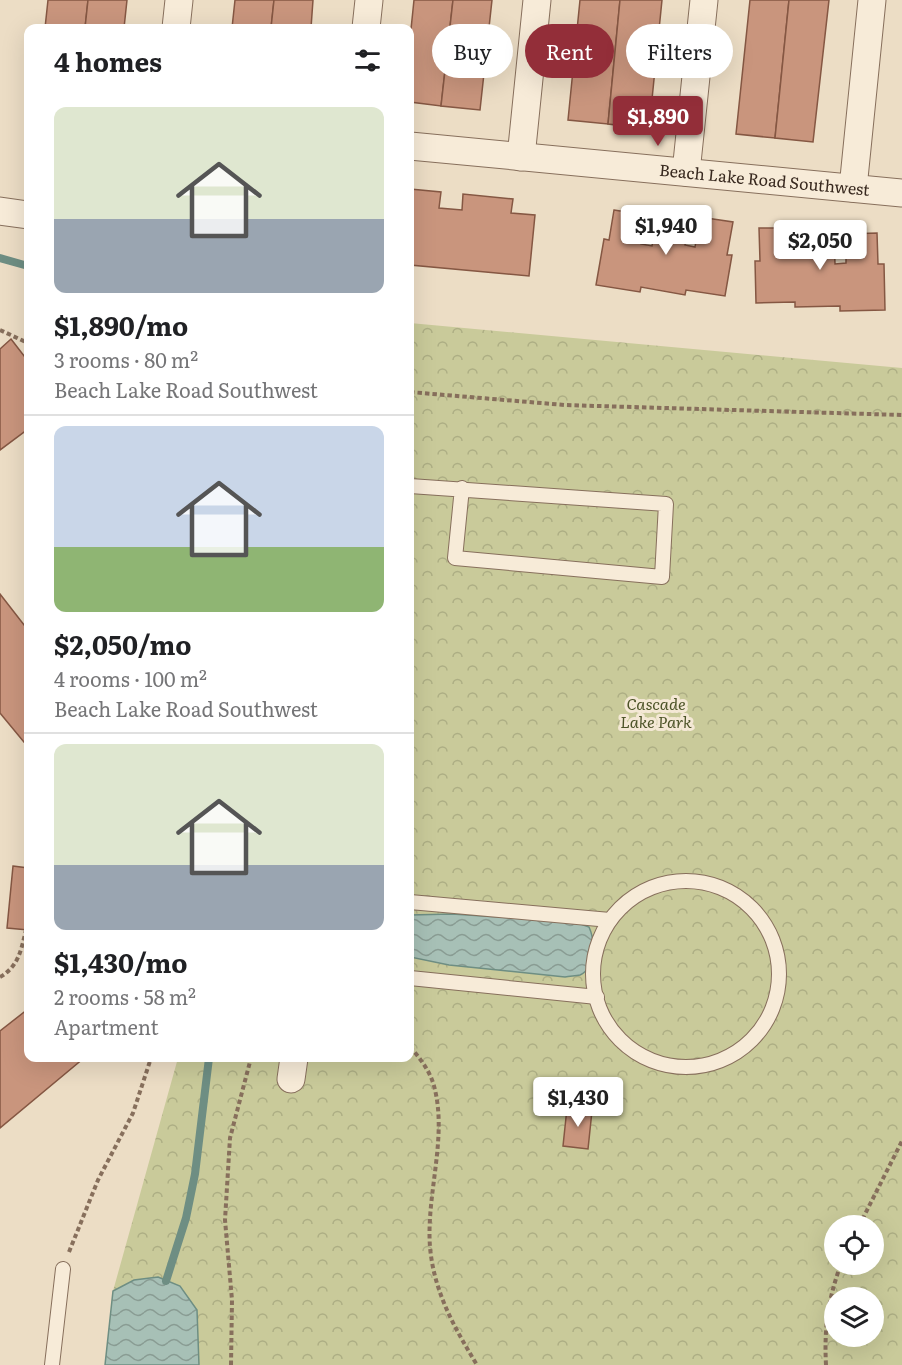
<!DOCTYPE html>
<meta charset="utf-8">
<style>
:root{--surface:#fff;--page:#f6f6f6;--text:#202124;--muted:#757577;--line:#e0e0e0;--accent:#932e39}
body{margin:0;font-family:Literata,serif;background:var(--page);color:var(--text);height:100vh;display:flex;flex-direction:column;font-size:22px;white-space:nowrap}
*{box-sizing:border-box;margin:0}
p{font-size:20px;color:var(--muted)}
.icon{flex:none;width:33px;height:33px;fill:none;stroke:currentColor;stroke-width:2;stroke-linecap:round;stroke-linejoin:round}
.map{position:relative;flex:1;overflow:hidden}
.details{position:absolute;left:24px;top:24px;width:390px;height:1038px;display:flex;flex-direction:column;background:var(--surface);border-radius:12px;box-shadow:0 6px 24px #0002}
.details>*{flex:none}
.top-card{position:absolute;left:432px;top:24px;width:380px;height:54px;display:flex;gap:12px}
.controls{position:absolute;left:824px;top:1215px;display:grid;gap:12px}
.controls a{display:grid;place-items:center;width:60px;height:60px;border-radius:50%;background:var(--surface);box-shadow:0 6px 24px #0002;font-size:30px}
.price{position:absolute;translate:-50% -51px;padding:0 14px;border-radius:6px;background:#fff;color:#222;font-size:20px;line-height:39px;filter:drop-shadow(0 2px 3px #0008)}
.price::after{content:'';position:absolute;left:50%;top:36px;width:18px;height:14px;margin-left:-9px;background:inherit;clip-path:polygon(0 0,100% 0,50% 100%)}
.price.selected{background:var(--accent);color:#fff}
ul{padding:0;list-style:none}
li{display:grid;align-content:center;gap:12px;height:318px;padding:0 30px}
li+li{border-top:2px solid var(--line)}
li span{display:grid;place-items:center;height:186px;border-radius:12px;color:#555}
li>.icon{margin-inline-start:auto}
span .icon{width:108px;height:108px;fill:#fffc;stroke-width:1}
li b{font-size:26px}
h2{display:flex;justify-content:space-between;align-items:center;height:72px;padding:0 30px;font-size:26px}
.chip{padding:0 21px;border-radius:27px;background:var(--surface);box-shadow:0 6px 24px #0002;font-size:21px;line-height:54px}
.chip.selected{background:var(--accent);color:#fff}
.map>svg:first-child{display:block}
</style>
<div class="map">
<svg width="902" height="1365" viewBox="0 0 902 1365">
<defs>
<pattern id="park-crowns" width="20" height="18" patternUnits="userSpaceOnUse" patternTransform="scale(1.5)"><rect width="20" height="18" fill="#c9ca9a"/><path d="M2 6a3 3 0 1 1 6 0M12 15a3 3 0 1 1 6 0" fill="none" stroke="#adae84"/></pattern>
<pattern id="water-waves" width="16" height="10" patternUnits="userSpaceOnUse" patternTransform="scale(1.5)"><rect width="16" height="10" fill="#a7c0b6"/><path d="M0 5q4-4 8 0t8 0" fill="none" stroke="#899c93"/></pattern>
</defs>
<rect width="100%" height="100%" fill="#ecddc5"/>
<path fill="url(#park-crowns)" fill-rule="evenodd" d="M 410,323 L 902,368 L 902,1365 L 105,1365 L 113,1291 L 178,1058 L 410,1058 ZM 834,1226 L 873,1226 L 873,1264 L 834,1264 ZM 834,1298 L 873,1298 L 873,1336 L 834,1336 Z"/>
<g fill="url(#water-waves)" stroke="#6e8e83" stroke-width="1.5">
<path d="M 452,914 L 575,922 L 589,927 C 595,940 596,968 580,975 C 576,976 570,976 565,977 L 449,965 L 410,957 L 410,915 Z"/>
<polygon points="158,1277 180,1286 197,1310 199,1365 105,1365 113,1291 134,1280"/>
</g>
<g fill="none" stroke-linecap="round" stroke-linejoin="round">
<g stroke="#6e8e83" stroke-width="8">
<polyline points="0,258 28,266"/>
<polyline points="166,1281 186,1218 195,1174 209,1058"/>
</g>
</g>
<g fill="#c9957d" stroke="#855743" stroke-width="1.5">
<polygon points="48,0 88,0 85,28 45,28"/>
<polygon points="88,0 127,0 124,28 85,28"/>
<polygon points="235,0 274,0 271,28 232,28"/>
<polygon points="274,0 313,0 311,28 271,28"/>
<polygon points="414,0 453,0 441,106 410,102 410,39"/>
<polygon points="453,0 492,0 480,110 441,106"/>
<polygon points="580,0 620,0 608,124 568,120"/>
<polygon points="620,0 662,0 649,129 608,124"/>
<polygon points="750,0 789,0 775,138 736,134"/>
<polygon points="789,0 829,0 813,142 775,138"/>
<polygon points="410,189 441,192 439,208 462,210 463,194 513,199 511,213 535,215 529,276 410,265"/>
<polygon points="614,210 646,215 641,244 652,246 658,214 690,219 685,245 695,247 700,217 733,222 727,255 732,255 725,296 686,290 685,295 641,287 640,292 596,285 604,239 609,240"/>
<polygon points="759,228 792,228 793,258 802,258 801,232 834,231 835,264 846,263 846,234 877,233 878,264 884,264 885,310 840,311 840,306 795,307 795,302 756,303 755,261 760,261"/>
<polygon points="11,339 28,361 28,429 0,450 0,349"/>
<polygon points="0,594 28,630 28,747 0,713"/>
<polygon points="13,866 28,868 28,930 7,928"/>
<polygon points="28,1009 28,1058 84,1058 0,1128 0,1031"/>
<polygon points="567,1108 592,1111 588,1149 563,1146"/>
</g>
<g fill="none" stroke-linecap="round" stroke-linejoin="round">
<g stroke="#876f5c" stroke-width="16">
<g id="lane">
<polyline points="410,486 666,504 662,577 455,558 462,488"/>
<circle cx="686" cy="974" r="93"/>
<polyline points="410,902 610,920"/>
<polyline points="410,978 597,997"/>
<polyline points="52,1365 63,1269"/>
</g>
</g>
<g stroke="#876f5c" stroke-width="29">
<g id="street">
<polyline points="176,28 179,0"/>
<polyline points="366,28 369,0"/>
<path id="s1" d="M 410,146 L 902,193"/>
<polyline points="521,157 537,0"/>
<polyline points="686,172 704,0"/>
<polyline points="853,188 872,0"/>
<polyline points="0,211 28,215"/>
<polyline points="291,1079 294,1058"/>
</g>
</g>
<g stroke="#876f5c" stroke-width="4" stroke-dasharray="4.5 3" stroke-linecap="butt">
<polyline points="0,330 28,343"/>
<polyline points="410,392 564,405 902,415"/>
<path d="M 0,977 C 19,966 21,950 26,930"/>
<path d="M 410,1047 C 420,1058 430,1071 434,1086 C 448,1137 426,1194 430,1247 C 434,1292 454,1327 477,1365"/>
<polyline points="859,1226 902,1141"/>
<polyline points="69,1252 98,1180 133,1113 151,1058"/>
<polyline points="231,1365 232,1300 225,1220 230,1138 251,1058"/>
<path d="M 826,1365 C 824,1329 828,1299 841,1264"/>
</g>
<use href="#lane" stroke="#f7ebd8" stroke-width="14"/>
<use href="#street" stroke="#f7ebd8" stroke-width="27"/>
</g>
<g text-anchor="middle" stroke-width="6" stroke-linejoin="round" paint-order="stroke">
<g font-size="16" fill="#38291f" stroke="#f4e8d5">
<text dy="6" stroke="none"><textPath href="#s1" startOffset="356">Beach Lake Road Southwest</textPath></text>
</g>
<g font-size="16" font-style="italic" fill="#4c5327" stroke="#f4e8d5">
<text x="656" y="710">Cascade<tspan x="656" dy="18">Lake Park</tspan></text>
</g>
</g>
</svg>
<div class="controls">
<a><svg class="icon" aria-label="locate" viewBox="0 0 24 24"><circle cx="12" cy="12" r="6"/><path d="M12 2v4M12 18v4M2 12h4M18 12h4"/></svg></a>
<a><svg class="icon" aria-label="layers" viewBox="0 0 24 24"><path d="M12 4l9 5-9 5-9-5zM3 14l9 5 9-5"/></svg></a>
</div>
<b class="price selected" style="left:658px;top:147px">$1,890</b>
<b class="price" style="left:666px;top:256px">$1,940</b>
<b class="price" style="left:820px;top:271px">$2,050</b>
<b class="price" style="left:578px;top:1128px">$1,430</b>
<div class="top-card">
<a class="chip">Buy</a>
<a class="chip selected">Rent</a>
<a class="chip">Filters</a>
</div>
<section class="details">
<h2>4 homes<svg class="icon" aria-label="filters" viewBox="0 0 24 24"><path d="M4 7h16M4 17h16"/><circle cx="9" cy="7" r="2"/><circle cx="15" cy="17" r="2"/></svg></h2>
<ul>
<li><span style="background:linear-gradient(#dfe7d0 60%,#9aa5b1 0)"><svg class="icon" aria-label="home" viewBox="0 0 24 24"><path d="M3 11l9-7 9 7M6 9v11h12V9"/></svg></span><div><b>$1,890/mo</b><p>3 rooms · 80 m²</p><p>Beach Lake Road Southwest</p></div></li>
<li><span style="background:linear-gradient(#c9d6e8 65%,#8fb573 0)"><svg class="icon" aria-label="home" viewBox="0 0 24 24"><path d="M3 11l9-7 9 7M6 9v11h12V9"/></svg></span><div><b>$2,050/mo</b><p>4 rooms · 100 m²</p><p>Beach Lake Road Southwest</p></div></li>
<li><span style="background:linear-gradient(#dfe7d0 65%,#9aa5b1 0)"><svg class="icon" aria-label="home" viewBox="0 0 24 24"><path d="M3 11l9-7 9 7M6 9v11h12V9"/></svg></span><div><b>$1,430/mo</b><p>2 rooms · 58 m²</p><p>Apartment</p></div></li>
</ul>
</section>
</div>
